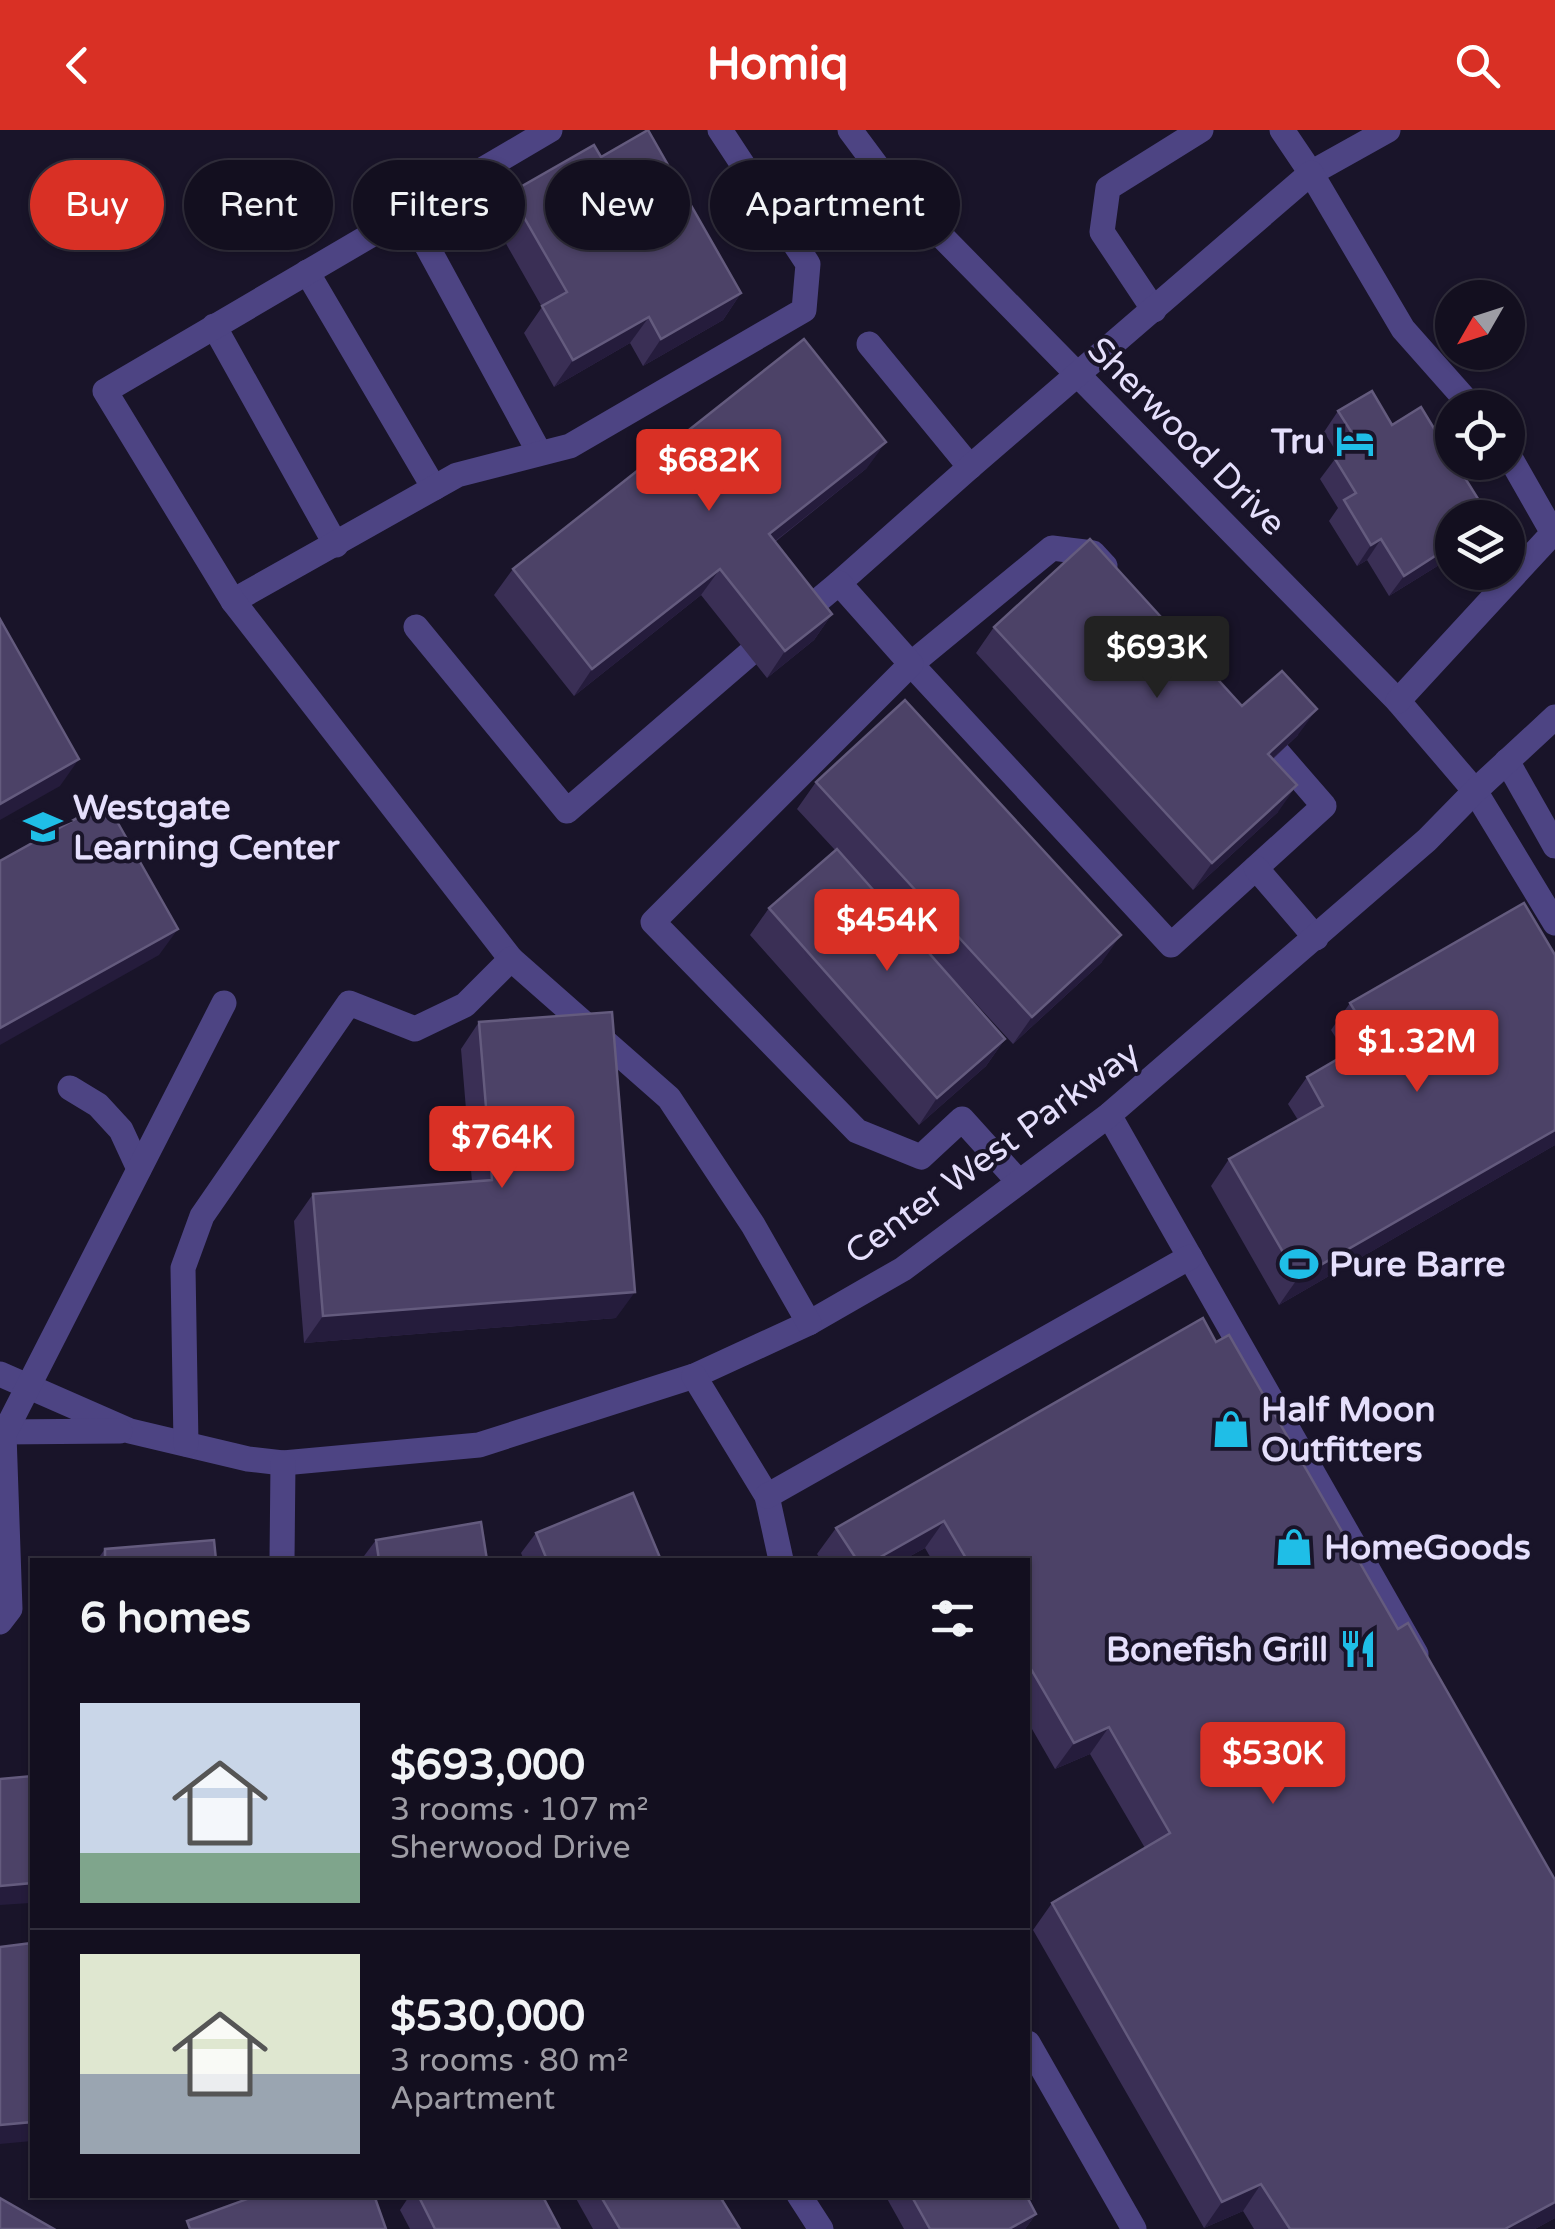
<!DOCTYPE html>
<meta charset="utf-8">
<style>
:root{--surface:#130f1f;--page:#201d2c;--text:#f1f3f6;--muted:#9d9ca4;--line:#322f3d;--accent:#d93025}
body{margin:0;font-family:"Varela Round",sans-serif;background:var(--page);color:var(--text);height:100vh;display:flex;flex-direction:column;font-size:38px;white-space:nowrap}
*{box-sizing:border-box;margin:0}
p{font-size:32px;color:var(--muted)}
.icon{flex:none;width:55px;height:55px;fill:none;stroke:currentColor;stroke-width:2;stroke-linecap:round;stroke-linejoin:round}
.map{position:relative;flex:1;overflow:hidden}
.details{position:absolute;left:30px;top:1428px;width:1000px;height:640px;display:flex;flex-direction:column;background:var(--surface);border-radius:0px;box-shadow:0 2px 8px #0004,0 0 0 2px var(--line)}
.details>*{flex:none}
.hud{position:absolute;left:30px;top:30px;width:1000px;height:90px;display:flex;gap:20px}
.needle{width:65px;rotate:231deg}
.controls{position:absolute;left:1435px;top:150px;display:grid;gap:20px}
.controls a{display:grid;place-items:center;width:90px;height:90px;border-radius:50%;background:var(--surface);box-shadow:0 2px 8px #0004,0 0 0 2px var(--line);font-size:50px}
.price{position:absolute;translate:-50% -85px;padding:0 22px;border-radius:10px;background:var(--accent);color:#fff;font-size:32px;line-height:65px;filter:drop-shadow(0 2px 5px #0008)}
.price::after{content:'';position:absolute;left:50%;top:60px;width:30px;height:22px;margin-left:-15px;background:inherit;clip-path:polygon(0 0,100% 0,50% 100%)}
.price.active{background:#222;color:#fff}
ul{padding:0;list-style:none}
li{display:flex;align-items:center;gap:30px;height:250px;padding:0 50px}
li+li{border-top:2px solid var(--line)}
li span{display:grid;place-items:center;flex:none;width:280px;height:200px;border-radius:0px;color:#555}
li>.icon{margin-inline-start:auto}
span .icon{width:120px;height:120px;fill:#fffc;stroke-width:1}
li b{font-size:42px}
h2{display:flex;justify-content:space-between;align-items:center;height:120px;padding:0 50px;font-size:42px}
.tag{padding:0 35px;border-radius:45px;background:var(--surface);box-shadow:0 2px 8px #0004,0 0 0 2px var(--line);font-size:35px;line-height:90px}
.tag.active{background:var(--accent);color:#fff}
header{display:flex;justify-content:space-between;align-items:center;height:130px;padding:0 50px;background:var(--accent);color:#fff;font-size:45px;font-weight:800}
.map>svg:first-child{display:block}
</style>
<header><svg class="icon" aria-label="back" viewBox="0 0 24 24"><path d="M15 5l-7 7 7 7"/></svg>Homiq<svg class="icon" aria-label="search" viewBox="0 0 24 24"><circle cx="10" cy="10" r="6"/><path d="M15 15l6 6"/></svg></header>
<div class="map">
<svg width="1555" height="2099" viewBox="0 0 1555 2099">
<rect width="100%" height="100%" fill="#191429"/>
<g fill="none" stroke-linecap="round" stroke-linejoin="round">
<g stroke="#4d4483" stroke-width="25">
<polyline points="850,0 882,43 910,74 1398,571 1475,661 1555,793"/>
<polyline points="1282,0 1311,43 1388,0"/>
<polyline points="409,83 539,322"/>
<polyline points="307,142 434,358"/>
<polyline points="1154,180 1102,102 1108,58 1201,0"/>
<polyline points="214,196 336,415"/>
<polyline points="869,214 970,337"/>
<polyline points="1105,436 1093,423 1052,418 911,534 1171,815 1324,676 1278,623"/>
<polyline points="839,453 970,337 1311,43 1403,199 1473,278"/>
<polyline points="233,471 457,345 570,316 804,180 808,134 720,0"/>
<polyline points="797,488 839,453 911,534 653,792 857,1001 921,1027 962,989 1019,1052"/>
<polyline points="416,497 567,681 748,525"/>
<polyline points="1398,571 1553,403 1508,324"/>
<polyline points="1507,631 1555,716"/>
<polyline points="1256,738 1316,808"/>
<polyline points="511,829 233,471 105,261 550,0"/>
<polyline points="70,958 98,975 121,1000 139,1039"/>
<polyline points="1109,985 1416,1524"/>
<polyline points="0,1244 130,1301 248,1329 283,1333 479,1315 694,1246 809,1193 903,1139 1109,985 1427,710 1475,661 1555,587"/>
<polyline points="694,1246 767,1366 781,1430"/>
<polyline points="0,1302 120,1301"/>
<polyline points="186,1314 183,1138 202,1086 349,873 415,899 465,875 511,829 669,968 753,1095 809,1193"/>
<polyline points="767,1366 1190,1127"/>
<polyline points="282,1430 283,1333"/>
<polyline points="0,1492 10,1479 4,1304 224,873"/>
<polyline points="1028,1913 1134,2099"/>
<polyline points="799,2065 821,2099"/>
</g>
</g>
<g fill="#3a2f55">
<polygon points="601,27 741,163 723,190 643,236 630,213 554,257 524,203 542,177 492,89 510,63"/>
<polygon points="1338,281 1392,295 1452,388 1452,427 1389,466 1367,430 1357,436 1329,391 1338,378 1320,349 1335,329 1339,326 1324,302"/>
<polygon points="867,338 775,412 832,484 814,510 767,548 701,465 574,566 494,465 513,439"/>
<polygon points="994,497 1242,576 1298,605 1273,629 1278,682 1193,760 976,523"/>
<polygon points="816,652 1102,832 1013,914 910,802 1005,909 986,936 919,995 750,805 769,778 835,720 797,679"/>
<polygon points="1555,825 1555,1015 1279,1175 1211,1056 1229,1029 1298,990 1288,974 1307,947 1346,924 1331,900 1350,873"/>
<polygon points="479,892 616,1188 304,1213 294,1091 313,1064 472,1052 461,919"/>
<polygon points="1203,1188 1555,2088 1535,2099 1254,2099 1243,2081 1204,2098 1033,1800 1052,1773 1145,1718 1090,1624 1055,1639 1028,1592 1028,1430 932,1430 925,1418 903,1430 821,1430 817,1424 836,1398"/>
<polygon points="536,1403 661,1430 524,1430 521,1423"/>
<polygon points="376,1410 487,1430 361,1430"/>
<polygon points="105,1419 216,1430 97,1430"/>
<polygon points="410,2065 542,2065 560,2099 410,2099 400,2080"/>
<polygon points="574,2065 719,2065 740,2099 593,2099"/>
<polygon points="885,2065 1026,2065 1036,2084 1025,2099 904,2099"/>
</g>
<g fill="#251c3c">
<polygon points="741,163 723,190 643,236 661,209"/>
<polygon points="649,187 630,213 554,257 573,230"/>
<polygon points="886,312 867,338 750,431 769,404"/>
<polygon points="1381,409 1367,430 1357,436 1371,415"/>
<polygon points="1452,415 1452,427 1389,466 1404,446"/>
<polygon points="720,439 701,465 574,566 592,539"/>
<polygon points="832,484 814,510 767,548 785,521"/>
<polygon points="1317,579 1298,605 1249,650 1268,624"/>
<polygon points="79,629 60,656 0,690 0,674"/>
<polygon points="1297,655 1278,682 1193,760 1212,733"/>
<polygon points="178,799 159,825 0,915 0,898"/>
<polygon points="1121,805 1102,832 1013,914 1032,887"/>
<polygon points="1005,909 986,936 919,995 937,968"/>
<polygon points="1555,1000 1555,1015 1279,1175 1298,1148"/>
<polygon points="635,1162 616,1188 304,1213 323,1186"/>
<polygon points="944,1391 925,1418 903,1430 875,1430"/>
<polygon points="1109,1597 1090,1624 1055,1639 1074,1613"/>
<polygon points="32,1753 32,1770 30,1773 0,1775 0,1756"/>
<polygon points="32,1992 32,2011 0,2014 0,1995"/>
<polygon points="1261,2054 1243,2081 1204,2098 1222,2072"/>
<polygon points="1555,2072 1555,2088 1535,2099 1505,2099"/>
<polygon points="1036,2084 1025,2099 1009,2099"/>
</g>
<g fill="#4c4267" stroke="#645b7e" stroke-width="2.5">
<polygon points="648,0 741,163 661,209 649,187 573,230 542,176 567,162 510,63 594,15 601,27"/>
<polygon points="804,209 886,312 769,404 832,484 785,521 720,439 592,539 513,439"/>
<polygon points="1372,261 1392,295 1421,277 1452,328 1452,332 1455,332 1490,388 1452,388 1452,415 1404,446 1381,409 1371,415 1344,370 1356,363 1335,329 1359,314 1338,281"/>
<polygon points="1090,409 1242,576 1282,541 1317,579 1268,624 1297,655 1212,733 994,497"/>
<polygon points="0,489 79,629 0,674"/>
<polygon points="905,570 1121,805 1032,887 816,652"/>
<polygon points="106,672 178,799 0,898 0,731"/>
<polygon points="837,719 1005,909 937,968 769,778"/>
<polygon points="1524,773 1555,825 1555,1000 1298,1148 1229,1029 1323,976 1307,947 1372,909 1350,873"/>
<polygon points="612,882 635,1162 323,1186 313,1064 492,1050 479,892"/>
<polygon points="1203,1188 1216,1212 1229,1205 1398,1499 1408,1493 1555,1750 1555,2072 1505,2099 1290,2099 1261,2054 1222,2072 1052,1773 1170,1703 1109,1597 1074,1613 1028,1534 1028,1430 967,1430 944,1391 875,1430 857,1430 836,1398"/>
<polygon points="633,1363 661,1430 547,1430 536,1403"/>
<polygon points="481,1392 487,1430 379,1430 376,1410"/>
<polygon points="214,1410 216,1430 105,1430 105,1419"/>
<polygon points="32,1646 32,1753 0,1756 0,1649"/>
<polygon points="32,1813 32,1992 0,1995 0,1817"/>
<polygon points="258,2065 374,2065 386,2099 190,2099 187,2091"/>
<polygon points="418,2065 542,2065 560,2099 435,2099"/>
<polygon points="600,2065 719,2065 740,2099 620,2099"/>
<polygon points="911,2065 1026,2065 1036,2084 1009,2099 930,2099"/>
<polygon points="0,2068 54,2099 0,2099"/>
</g>
<defs>
<g id="hotel-bare" transform="scale(3)"><path d="M-6-4.5h1.5V1H6V5H4.5V3h-9V5H-6ZM-4 0a1.8 1.8 0 1 1 3.6 0ZM.5 0V-2.5h3Q6-2.5 6 0Z" fill="#1fbee7" stroke="#191429" stroke-width="2.5" paint-order="stroke"/></g>
<g id="school-bare" transform="scale(3)"><path d="M0-5L7-2L0 1L-7-2ZM-4 1L0 2.5L4 1V4Q0 6-4 4Z" fill="#1fbee7" stroke="#191429" stroke-width="2.5" paint-order="stroke"/></g>
<g id="stadium-bare" transform="scale(3)"><path d="M0-5a6.5 5 0 1 0 0 10a6.5 5 0 1 0 0-10ZM-3.5-1.8h7v3.6h-7Z" fill="#1fbee7" stroke="#191429" stroke-width="2.5" paint-order="stroke"/></g>
<g id="shop-bare" transform="scale(3)"><path d="M-5-2.5h2.3a2.7 3.5 0 0 1 5.4 0H5L5.5 6h-11ZM-1.5-2.5h3a1.5 2.3 0 0 0-3 0Z" fill="#1fbee7" stroke="#191429" stroke-width="2.5" paint-order="stroke"/></g>
<g id="restaurant-bare" transform="scale(3)"><path d="M-5-6h1v4h1v-4h1v4h1v-4h1v5L-1.5 .5V6h-2V.5L-5-1ZM5-6V6H3V1.5H1.5Q1.5-4 5-6Z" fill="#1fbee7" stroke="#191429" stroke-width="2.5" paint-order="stroke"/></g>
</defs>
<g fill-rule="evenodd">
<use href="#hotel-bare" x="1355" y="311"/>
<use href="#school-bare" x="43" y="697"/>
<use href="#stadium-bare" x="1299" y="1134"/>
<use href="#shop-bare" x="1231" y="1299"/>
<use href="#shop-bare" x="1294" y="1417"/>
<use href="#restaurant-bare" x="1358" y="1519"/>
</g>
<g text-anchor="middle" stroke-width="8" stroke-linejoin="round" paint-order="stroke">
<g font-size="35" fill="#e5dffc" stroke="#191429">
<text transform="translate(1187 306) rotate(45)" y="12">Sherwood Drive</text>
<text transform="translate(992 1022) rotate(-36)" y="12">Center West Parkway</text>
</g>
<g font-size="35" font-weight="bold" fill="#e5dffc" stroke="#191429" text-anchor="start">
<text x="1325" y="323" text-anchor="end">Tru</text>
<text x="73" y="689">Westgate<tspan x="73" dy="40">Learning Center</tspan></text>
<text x="1329" y="1146">Pure Barre</text>
<text x="1261" y="1291">Half Moon<tspan x="1261" dy="40">Outfitters</tspan></text>
<text x="1324" y="1429">HomeGoods</text>
<text x="1328" y="1531" text-anchor="end">Bonefish Grill</text>
</g>
</g>
</svg>
<div class="controls">
<a><svg class="needle" viewBox="-14 -14 28 28"><path d="M0-13l5 13h-10z" fill="#e53935"/><path d="M0 13l5-13h-10z" fill="#9d9ca4"/></svg></a>
<a><svg class="icon" aria-label="locate" viewBox="0 0 24 24"><circle cx="12" cy="12" r="6"/><path d="M12 2v4M12 18v4M2 12h4M18 12h4"/></svg></a>
<a><svg class="icon" aria-label="layers" viewBox="0 0 24 24"><path d="M12 4l9 5-9 5-9-5zM3 14l9 5 9-5"/></svg></a>
</div>
<b class="price" style="left:709px;top:384px">$682K</b>
<b class="price active" style="left:1157px;top:571px">$693K</b>
<b class="price" style="left:887px;top:844px">$454K</b>
<b class="price" style="left:1417px;top:965px">$1.32M</b>
<b class="price" style="left:502px;top:1061px">$764K</b>
<b class="price" style="left:1273px;top:1677px">$530K</b>
<div class="hud">
<a class="tag active">Buy</a>
<a class="tag">Rent</a>
<a class="tag">Filters</a>
<a class="tag">New</a>
<a class="tag">Apartment</a>
</div>
<section class="details">
<h2>6 homes<svg class="icon" aria-label="filters" viewBox="0 0 24 24"><path d="M4 7h16M4 17h16"/><circle cx="9" cy="7" r="2"/><circle cx="15" cy="17" r="2"/></svg></h2>
<ul>
<li><span style="background:linear-gradient(#c9d6e8 75%,#7fa58c 0)"><svg class="icon" aria-label="home" viewBox="0 0 24 24"><path d="M3 11l9-7 9 7M6 9v11h12V9"/></svg></span><div><b>$693,000</b><p>3 rooms · 107 m²</p><p>Sherwood Drive</p></div></li>
<li><span style="background:linear-gradient(#dfe7d0 60%,#9aa5b1 0)"><svg class="icon" aria-label="home" viewBox="0 0 24 24"><path d="M3 11l9-7 9 7M6 9v11h12V9"/></svg></span><div><b>$530,000</b><p>3 rooms · 80 m²</p><p>Apartment</p></div></li>
</ul>
</section>
</div>
